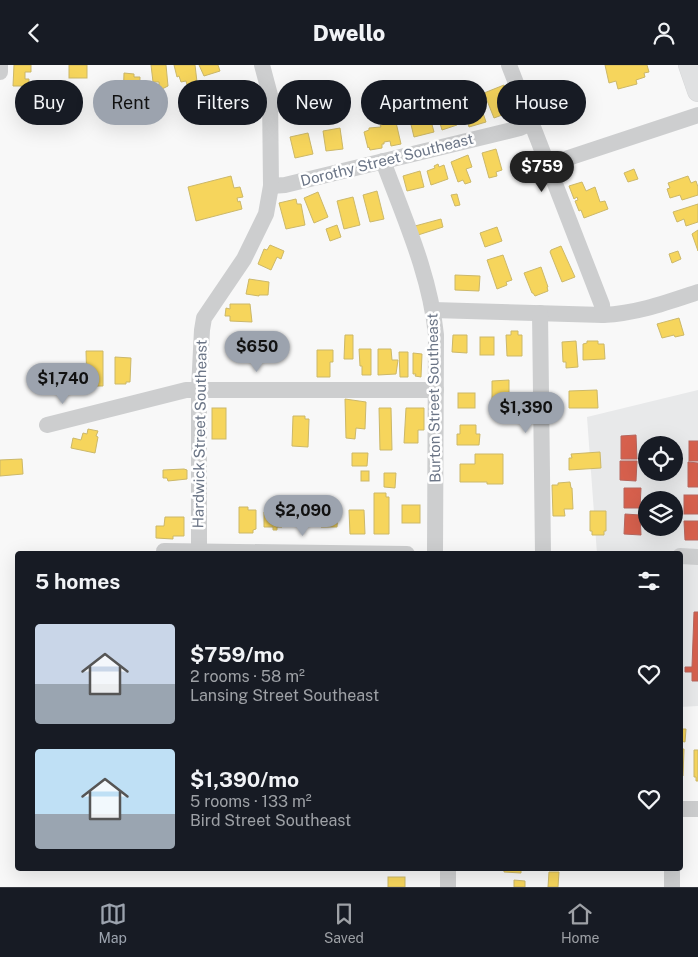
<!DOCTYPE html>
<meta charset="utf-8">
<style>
:root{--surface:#171b24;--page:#242831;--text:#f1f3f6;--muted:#9ea1a6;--line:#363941;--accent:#9ca3ae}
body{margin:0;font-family:"Public Sans",sans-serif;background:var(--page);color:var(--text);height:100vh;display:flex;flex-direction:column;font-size:19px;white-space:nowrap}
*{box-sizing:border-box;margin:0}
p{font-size:16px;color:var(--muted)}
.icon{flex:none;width:28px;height:28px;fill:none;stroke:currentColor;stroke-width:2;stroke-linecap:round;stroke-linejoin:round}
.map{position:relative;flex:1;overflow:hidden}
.drawer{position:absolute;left:15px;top:486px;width:668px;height:320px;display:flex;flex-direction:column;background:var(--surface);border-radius:5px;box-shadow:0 5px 20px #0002}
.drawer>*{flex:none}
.top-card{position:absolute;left:15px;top:15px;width:669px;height:45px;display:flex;gap:10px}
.buttons{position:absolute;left:638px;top:371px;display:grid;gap:10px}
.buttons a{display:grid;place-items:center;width:45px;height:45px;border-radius:50%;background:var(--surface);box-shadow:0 5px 20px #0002;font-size:25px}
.price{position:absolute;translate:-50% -42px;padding:0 11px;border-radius:18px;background:var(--accent);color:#111;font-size:16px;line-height:32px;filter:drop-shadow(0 1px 2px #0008)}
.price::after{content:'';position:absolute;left:50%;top:30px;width:15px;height:11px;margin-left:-8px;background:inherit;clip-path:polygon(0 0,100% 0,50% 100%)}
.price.selected{background:#222;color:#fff}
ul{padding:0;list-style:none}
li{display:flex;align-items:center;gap:15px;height:125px;padding:0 20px}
li span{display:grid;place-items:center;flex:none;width:140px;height:100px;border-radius:5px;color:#555}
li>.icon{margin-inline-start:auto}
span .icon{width:60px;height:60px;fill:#fffc;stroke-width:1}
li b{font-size:21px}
h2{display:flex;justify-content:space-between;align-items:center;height:60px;padding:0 20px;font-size:21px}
.tag{padding:0 18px;border-radius:22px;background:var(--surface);box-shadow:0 5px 20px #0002;font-size:18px;line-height:45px}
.tag.selected{background:var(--accent);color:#111}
header{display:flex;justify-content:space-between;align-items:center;height:65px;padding:0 20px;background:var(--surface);font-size:22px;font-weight:800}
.tabs{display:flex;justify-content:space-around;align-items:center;height:70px;border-top:1px solid var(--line);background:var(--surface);font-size:14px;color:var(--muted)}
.tabs a{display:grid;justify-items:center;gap:2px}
.tabs .selected{color:var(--accent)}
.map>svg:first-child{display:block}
</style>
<header><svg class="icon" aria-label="back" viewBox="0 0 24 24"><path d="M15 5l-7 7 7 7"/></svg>Dwello<svg class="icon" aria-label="person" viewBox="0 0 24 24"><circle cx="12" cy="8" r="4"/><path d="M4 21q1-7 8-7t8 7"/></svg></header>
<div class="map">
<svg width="698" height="822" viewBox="0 0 698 822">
<rect width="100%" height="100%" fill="#f8f8f8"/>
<path fill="#e8e9ea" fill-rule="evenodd" d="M 698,325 L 698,641 L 680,642 L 680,489 L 597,489 L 587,352 ZM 646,380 L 674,380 L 674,408 L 646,408 ZM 646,435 L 674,435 L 674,462 L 646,462 Z"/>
<g fill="#f6d55c" stroke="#ccb869">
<polygon points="14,0 31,0 31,7 25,7 25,14 29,14 29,21 13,21"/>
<rect x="69" y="0" width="18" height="13"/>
<polygon points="151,0 166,0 168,21 162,24 159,23 159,17 153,17"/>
<polygon points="174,0 195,0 197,17 187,20 186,16 181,17 179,11 177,12"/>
<polygon points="199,0 218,0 220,6 204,11"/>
<polygon points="605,0 647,0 649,7 644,8 645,12 636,15 637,19 618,24 616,16 609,18"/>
<polygon points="124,8 134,9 134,12 140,12 139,40 123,40"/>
<polygon points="504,20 513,46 494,53 484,28"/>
<polygon points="479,29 481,38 484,38 486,44 482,45 486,57 469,62 463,40 470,38 468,32"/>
<polygon points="158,30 160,43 154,44 152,31"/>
<polygon points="420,40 424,53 430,52 434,67 414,72 407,43"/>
<polygon points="453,40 458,57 456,57 457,60 442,65 436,45"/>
<polygon points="395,53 401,79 391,81 390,76 384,77 384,79 382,79 382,83 370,85 369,82 368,83 364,67 369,65 369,63 381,62 380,60 385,59 384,56"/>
<polygon points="340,63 343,84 326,86 323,66"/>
<polygon points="308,68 313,89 295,93 290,72"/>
<polygon points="496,84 502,105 496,107 497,111 489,113 482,88"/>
<polygon points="468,90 472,102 466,104 471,117 465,119 463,115 458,117 451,97"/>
<polygon points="438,99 439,102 444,100 448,114 431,120 427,106 435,103 434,101"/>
<polygon points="634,104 638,114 628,117 624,108"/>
<polygon points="420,106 424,122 407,126 403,111"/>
<polygon points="231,111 234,123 240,122 243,132 237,133 238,137 240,136 242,144 196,156 188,122"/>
<polygon points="688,111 691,118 696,116 698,122 698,130 682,135 680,130 670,133 667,124 670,123 668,118"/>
<polygon points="582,117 586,126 595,122 600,137 605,136 608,144 584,153 581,145 579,146 575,136 578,135 577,132 574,134 569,121"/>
<polygon points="377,126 384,154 370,157 363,130"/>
<polygon points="318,127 328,152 314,158 304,133"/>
<polygon points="457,129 460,140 455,141 451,130"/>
<polygon points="353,132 360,160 344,164 337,136"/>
<polygon points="296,134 297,139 301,139 305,160 286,164 279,138"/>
<polygon points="698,139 698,157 686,161 684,154 677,157 673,147"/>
<polygon points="441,154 443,162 418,170 415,161"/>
<polygon points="337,160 341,172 330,176 326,164"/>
<polygon points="497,162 502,176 485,182 480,168"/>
<polygon points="698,165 698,186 692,169"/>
<polygon points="270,180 284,186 281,194 277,192 271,205 258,199 264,184 267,185"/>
<polygon points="561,181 575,212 562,217 550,187 551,185"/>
<polygon points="678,186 681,194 672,198 669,189"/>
<polygon points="503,190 512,215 506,217 507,220 497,224 487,195"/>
<polygon points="541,202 548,222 547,222 548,226 535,231 533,228 532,228 524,208"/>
<polygon points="455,210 480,211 479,226 455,225"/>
<polygon points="249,214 269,217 268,230 259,230 259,231 246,229"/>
<polygon points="230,239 250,239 252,257 230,256 230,251 225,251 226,243 230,244"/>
<polygon points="679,253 684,270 675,272 674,270 662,273 657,259"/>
<polygon points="511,266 518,266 518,270 522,270 522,291 507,291 506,270 511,270"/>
<polygon points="345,270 353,270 353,294 344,294"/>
<polygon points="453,270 467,270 467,288 452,287"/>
<rect x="480" y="272" width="14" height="18"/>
<polygon points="576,276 578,302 566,303 566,297 563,297 562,277"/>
<polygon points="587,276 598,276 598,279 604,279 605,294 583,295 583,279 587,278"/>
<polygon points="359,284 371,284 371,310 362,310 362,301 360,301"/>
<polygon points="378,284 391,284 392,295 398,295 396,309 378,310"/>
<polygon points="317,285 333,285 333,297 330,297 330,312 317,312"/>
<polygon points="86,286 103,286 103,321 87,321"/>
<polygon points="399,287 408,287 408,312 400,312"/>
<polygon points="413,288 422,289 421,312 415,311 416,309 413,309"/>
<polygon points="115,292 131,293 130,317 126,317 126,319 115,319"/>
<polygon points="509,315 509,341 492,341 492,316"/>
<polygon points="597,325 598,343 569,343 569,326"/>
<rect x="458" y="328" width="17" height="15"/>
<polygon points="345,334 366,337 365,364 356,363 355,374 346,373"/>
<rect x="212" y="343" width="14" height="31"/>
<polygon points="379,343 391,343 392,385 380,385"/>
<polygon points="406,343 424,343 424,365 418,365 418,378 404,378"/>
<polygon points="293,351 305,351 305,354 309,354 308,382 292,381"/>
<polygon points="460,360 476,360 476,369 480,369 479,380 457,380 457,369 460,369"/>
<polygon points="88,364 98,366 96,371 98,372 95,388 71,383 73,373 81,375 83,368 87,369"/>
<polygon points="600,387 601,403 569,405 569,393 572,393 571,389"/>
<polygon points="352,388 368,388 367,401 352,401"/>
<polygon points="475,389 503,389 503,419 487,419 487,417 460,417 460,399 475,399"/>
<polygon points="22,394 23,409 0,411 0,395"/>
<polygon points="184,404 187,405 187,414 168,416 167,413 163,413 163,405"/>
<rect x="361" y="406" width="8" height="10"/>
<polygon points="384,408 396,408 395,423 384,422"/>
<polygon points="570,417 571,423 572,423 573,444 564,444 565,451 553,451 552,420 558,420 558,418"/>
<polygon points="374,428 386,428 386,432 389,432 389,469 374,469"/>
<polygon points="293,434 307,435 307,460 292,459"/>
<rect x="402" y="440" width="18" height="18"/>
<polygon points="272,441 279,441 279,447 282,447 282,462 277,462 277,465 273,465 273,462 264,462 264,447 272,447"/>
<polygon points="239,442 248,442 248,445 256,445 256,464 253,465 253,468 239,468"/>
<polygon points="349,445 364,445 365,469 350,469"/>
<polygon points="321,446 338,446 337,462 321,462"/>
<polygon points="590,446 606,446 606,466 604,466 604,470 592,470 592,466 590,466"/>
<polygon points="165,452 184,452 184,471 173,471 173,474 156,473 156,461 164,461"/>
<polygon points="680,664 686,664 685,677 680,676"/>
<polygon points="680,684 684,684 683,711 680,711"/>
<polygon points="694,685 698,685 698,716 696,716 696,712 694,712"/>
<polygon points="504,804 521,804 521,808 504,807"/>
<polygon points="549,807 559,807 558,822 548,822"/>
<rect x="388" y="812" width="17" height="10"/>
<polygon points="514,815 525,816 525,822 514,822"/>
</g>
<g fill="#d6604d" stroke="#b6665e">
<polygon points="636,370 637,394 621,394 621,371"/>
<rect x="689" y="376" width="9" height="20"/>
<polygon points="620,396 637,396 636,416 620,415"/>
<polygon points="688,397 698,398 698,422 688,422"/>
<polygon points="624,423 641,423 640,443 624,443"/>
<rect x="684" y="430" width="14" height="19"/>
<polygon points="625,449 640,450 641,470 624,469"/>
<polygon points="684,456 698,456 698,475 685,475"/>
<polygon points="694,547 698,547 698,616 692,616 692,607 685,607 685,602 692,602"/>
</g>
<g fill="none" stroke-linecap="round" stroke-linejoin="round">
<g stroke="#d5d6d7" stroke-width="22">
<polyline id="major" points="689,0 698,26"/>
</g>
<g stroke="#cdcecf" stroke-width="16">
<polyline points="509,0 602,240 603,250"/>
<polyline points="0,7 0,0"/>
<path d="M 383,96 C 404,153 430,209 436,270 L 435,489"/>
<polyline points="547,100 698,50"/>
<polyline points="271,121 285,120 520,63 531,58"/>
<path d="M 433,245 L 603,250 C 638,248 665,238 698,227"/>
<polyline points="540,248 543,489"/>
<polyline points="47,360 186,325 436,325"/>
<polyline points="164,486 407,489"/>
<polyline points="199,487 199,324 202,265 204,253 244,194 266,149 271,121 270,30 262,0"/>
<polyline points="680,491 698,492"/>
<polyline points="680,744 698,744"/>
<polyline points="448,822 448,804"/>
<polyline points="672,822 672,804"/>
</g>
<use href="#major" stroke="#e0e1e2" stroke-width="21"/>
</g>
<g text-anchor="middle" stroke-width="5" stroke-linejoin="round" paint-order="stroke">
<g font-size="15" fill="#6b7586" stroke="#fff">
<text transform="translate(387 95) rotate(-14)" y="5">Dorothy Street Southeast</text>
<text transform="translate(434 333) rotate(-91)" y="5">Burton Street Southeast</text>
<text transform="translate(200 369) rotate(-89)" y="5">Hardwick Street Southeast</text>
</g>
</g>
</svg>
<div class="buttons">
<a><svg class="icon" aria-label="locate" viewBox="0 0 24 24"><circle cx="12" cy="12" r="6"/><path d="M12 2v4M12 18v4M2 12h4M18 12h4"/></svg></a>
<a><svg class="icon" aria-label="layers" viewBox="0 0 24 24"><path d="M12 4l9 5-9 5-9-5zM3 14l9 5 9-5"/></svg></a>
</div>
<b class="price selected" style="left:542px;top:128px">$759</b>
<b class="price" style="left:257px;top:308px">$650</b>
<b class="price" style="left:63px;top:340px">$1,740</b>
<b class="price" style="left:526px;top:369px">$1,390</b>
<b class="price" style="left:303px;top:472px">$2,090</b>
<div class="top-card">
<a class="tag">Buy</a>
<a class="tag selected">Rent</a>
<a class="tag">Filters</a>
<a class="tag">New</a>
<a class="tag">Apartment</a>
<a class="tag">House</a>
</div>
<section class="drawer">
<h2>5 homes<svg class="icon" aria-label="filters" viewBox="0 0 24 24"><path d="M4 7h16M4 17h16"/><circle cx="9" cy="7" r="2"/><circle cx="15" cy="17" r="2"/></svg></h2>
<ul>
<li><span style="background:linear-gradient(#c9d6e8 60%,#9aa5b1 0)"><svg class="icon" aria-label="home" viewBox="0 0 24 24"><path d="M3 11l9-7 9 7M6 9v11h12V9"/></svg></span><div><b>$759/mo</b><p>2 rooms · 58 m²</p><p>Lansing Street Southeast</p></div><svg class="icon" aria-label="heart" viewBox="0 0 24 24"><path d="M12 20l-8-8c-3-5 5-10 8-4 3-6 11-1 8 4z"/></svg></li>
<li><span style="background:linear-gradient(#bfe0f5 65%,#9aa5b1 0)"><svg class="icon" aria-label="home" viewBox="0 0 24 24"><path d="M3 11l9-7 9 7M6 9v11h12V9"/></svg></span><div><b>$1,390/mo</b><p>5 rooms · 133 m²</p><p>Bird Street Southeast</p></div><svg class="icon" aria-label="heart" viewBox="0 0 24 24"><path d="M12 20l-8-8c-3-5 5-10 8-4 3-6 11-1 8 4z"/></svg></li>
</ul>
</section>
</div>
<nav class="tabs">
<a class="selected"><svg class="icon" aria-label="map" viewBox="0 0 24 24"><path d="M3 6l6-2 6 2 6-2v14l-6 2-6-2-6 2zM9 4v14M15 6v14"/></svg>Map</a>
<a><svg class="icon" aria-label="saved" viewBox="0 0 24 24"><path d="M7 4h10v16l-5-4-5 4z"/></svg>Saved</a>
<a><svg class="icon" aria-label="home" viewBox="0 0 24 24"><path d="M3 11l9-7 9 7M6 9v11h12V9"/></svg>Home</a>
</nav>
